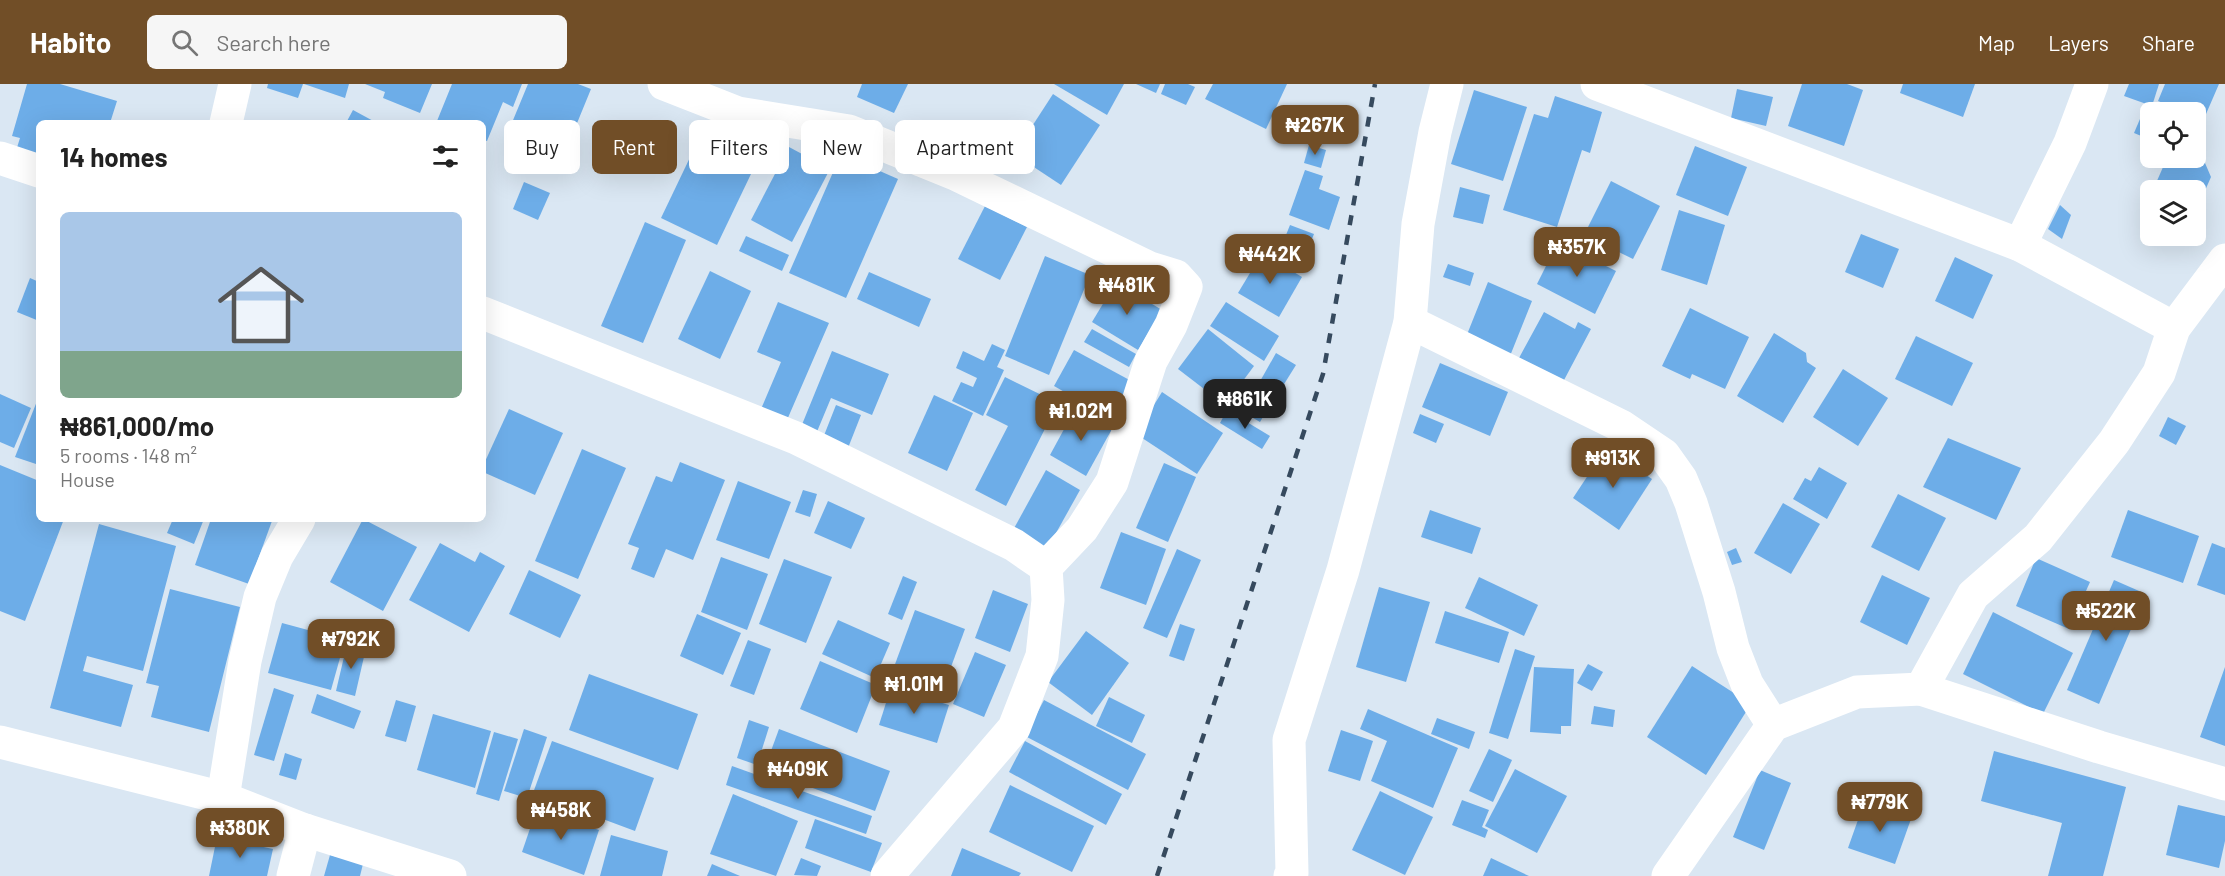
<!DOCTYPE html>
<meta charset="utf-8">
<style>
:root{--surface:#fff;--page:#f6f6f6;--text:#222;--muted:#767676;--line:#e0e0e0;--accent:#714e27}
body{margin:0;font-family:Barlow,sans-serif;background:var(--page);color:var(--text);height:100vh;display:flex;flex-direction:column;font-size:22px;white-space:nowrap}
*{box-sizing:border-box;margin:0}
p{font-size:20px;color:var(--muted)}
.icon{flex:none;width:33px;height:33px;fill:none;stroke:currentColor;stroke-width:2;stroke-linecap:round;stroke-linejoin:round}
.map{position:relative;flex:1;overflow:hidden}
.drawer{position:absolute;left:36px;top:36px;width:450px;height:402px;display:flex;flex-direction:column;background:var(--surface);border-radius:9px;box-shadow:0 6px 24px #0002}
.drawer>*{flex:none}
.guide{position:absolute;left:504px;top:36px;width:570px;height:54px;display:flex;gap:12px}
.controls{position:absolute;left:2140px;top:18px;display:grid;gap:12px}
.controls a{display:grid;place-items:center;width:66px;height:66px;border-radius:9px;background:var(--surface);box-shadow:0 6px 24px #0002;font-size:30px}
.price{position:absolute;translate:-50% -51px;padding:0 14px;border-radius:12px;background:var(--accent);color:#fff;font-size:20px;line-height:39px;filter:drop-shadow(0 2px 3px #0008)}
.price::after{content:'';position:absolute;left:50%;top:36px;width:18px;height:14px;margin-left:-9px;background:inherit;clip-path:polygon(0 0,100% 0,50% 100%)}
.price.current{background:#222;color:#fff}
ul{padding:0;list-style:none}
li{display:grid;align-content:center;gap:12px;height:318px;padding:0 24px}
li+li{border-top:2px solid var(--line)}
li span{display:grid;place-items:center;height:186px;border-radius:9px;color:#555}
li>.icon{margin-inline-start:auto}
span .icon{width:108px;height:108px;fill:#fffc;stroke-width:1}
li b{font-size:26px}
h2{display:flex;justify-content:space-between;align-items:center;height:72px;padding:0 24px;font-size:26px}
.chip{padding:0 21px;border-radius:9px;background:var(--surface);box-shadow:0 6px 24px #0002;font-size:21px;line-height:54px}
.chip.current{background:var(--accent);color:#fff}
header{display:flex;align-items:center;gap:36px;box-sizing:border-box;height:84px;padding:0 30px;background:var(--accent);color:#fff}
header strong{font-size:28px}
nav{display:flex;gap:33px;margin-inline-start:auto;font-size:21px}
.search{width:420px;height:54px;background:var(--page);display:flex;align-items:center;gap:15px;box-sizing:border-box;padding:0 21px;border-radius:9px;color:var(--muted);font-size:22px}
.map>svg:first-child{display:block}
</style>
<header>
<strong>Habito</strong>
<div class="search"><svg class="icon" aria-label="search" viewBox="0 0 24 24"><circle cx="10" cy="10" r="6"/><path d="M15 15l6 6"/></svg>Search here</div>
<nav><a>Map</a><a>Layers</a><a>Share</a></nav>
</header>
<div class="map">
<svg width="2225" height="792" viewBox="0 0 2225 792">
<rect width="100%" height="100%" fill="#dae7f3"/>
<g fill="#6dade8">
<polygon points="27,0 60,0 117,17 110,39 39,39 39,77 15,70 20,54 12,52"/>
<polygon points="268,0 303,0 298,14 267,4"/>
<polygon points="304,0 349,0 345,14"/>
<polygon points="365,0 432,0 420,29 383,14 385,8"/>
<polygon points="452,0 522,0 513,23 503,18 487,57 483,56 483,39 443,39 437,37"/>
<polygon points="528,0 578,0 591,5 573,49 565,46 552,77 504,58"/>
<polygon points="862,0 908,0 894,29 857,13"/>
<polygon points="1054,0 1124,0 1107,31"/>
<polygon points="1136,0 1160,0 1156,9"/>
<polygon points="1165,0 1188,0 1195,3 1186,21 1161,10"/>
<polygon points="1213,0 1287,0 1266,45 1205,15"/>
<polygon points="1802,0 1847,0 1863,6 1844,62 1788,42"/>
<polygon points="1903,0 1975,0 1963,33 1900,9"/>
<polygon points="2129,0 2159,0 2152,22 2124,12"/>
<polygon points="2165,0 2219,0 2203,37 2196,33 2196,28 2185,28 2158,17"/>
<polygon points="1737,5 1773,13 1766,42 1731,34"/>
<polygon points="1474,6 1527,23 1503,97 1451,80"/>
<polygon points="1053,10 1100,41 1061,101 1014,70"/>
<polygon points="1555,12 1602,28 1590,69 1582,66 1557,143 1503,126 1534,30 1548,34"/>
<polygon points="353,26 377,39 346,39"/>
<polygon points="2143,28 2151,31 2151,56 2134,49"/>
<polygon points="2196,58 2211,93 2196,127 2196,106 2153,106 2167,74 2196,74"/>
<polygon points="1309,61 1326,66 1321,84 1304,79"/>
<polygon points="1695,62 1747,83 1728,132 1676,111"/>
<polygon points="695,63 751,90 717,161 661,134"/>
<polygon points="789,63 830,85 792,158 751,136"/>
<polygon points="841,70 898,95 846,214 789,189"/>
<polygon points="1305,86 1323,92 1319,105 1340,113 1329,146 1289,131"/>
<polygon points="1611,97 1660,122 1633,175 1584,151"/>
<polygon points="524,98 550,109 538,136 513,125"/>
<polygon points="1460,103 1490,111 1483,140 1453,133"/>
<polygon points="2151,110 2151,136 2142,132"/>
<polygon points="2060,121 2071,131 2062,155 2048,145"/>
<polygon points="985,122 1027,143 1000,196 958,175"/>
<polygon points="1679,126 1725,141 1707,201 1661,186"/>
<polygon points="645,138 686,156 643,259 601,242"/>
<polygon points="1290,141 1314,150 1306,170 1282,161"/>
<polygon points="1861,150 1899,165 1883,204 1845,188"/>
<polygon points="746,152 789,171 782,187 739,167"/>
<polygon points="1558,158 1616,187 1595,230 1537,200"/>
<polygon points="1262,169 1302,193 1279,233 1238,209"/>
<polygon points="1045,172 1090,191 1049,291 1005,272"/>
<polygon points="1955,173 1993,191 1973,235 1935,217"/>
<polygon points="1448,180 1474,189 1470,202 1443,193"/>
<polygon points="710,187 751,207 720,275 678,255"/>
<polygon points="869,188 931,215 919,243 857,215"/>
<polygon points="30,194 39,198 39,237 17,228"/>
<polygon points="1116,198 1162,226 1138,266 1092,238"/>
<polygon points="1488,198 1532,217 1510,272 1466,253"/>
<polygon points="778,218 829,239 787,336 761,325 781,278 757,268"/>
<polygon points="1226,218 1279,252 1264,277 1210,242"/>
<polygon points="1690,224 1749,253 1725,305 1692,290 1690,295 1662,282"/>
<polygon points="1544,228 1575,245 1578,238 1591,245 1563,298 1519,274"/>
<polygon points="1092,245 1136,270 1129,283 1084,258"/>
<polygon points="1208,245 1254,282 1225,321 1178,285"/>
<polygon points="1774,249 1806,269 1807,278 1816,284 1783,339 1737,312"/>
<polygon points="1916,252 1973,279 1952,322 1895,295"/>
<polygon points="992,260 1005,266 997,283 1004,286 983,332 952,317 961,298 973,303 977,294 956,284 963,267 984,277"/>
<polygon points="1074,266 1135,299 1115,337 1054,302"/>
<polygon points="832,267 889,290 872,331 831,314 816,350 801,343"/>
<polygon points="1276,269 1296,281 1281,305 1271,300 1262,314 1271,319 1260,338 1231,321 1242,301 1254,308"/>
<polygon points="1440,279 1508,308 1490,352 1422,323"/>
<polygon points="1843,285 1888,314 1858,362 1813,333"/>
<polygon points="1005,293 1058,319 1006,422 975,406 1008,342 986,331"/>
<polygon points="1162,308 1223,349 1197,390 1136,350"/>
<polygon points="0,310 31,324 14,364 0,358"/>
<polygon points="934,311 973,329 947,387 908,369"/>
<polygon points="39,312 39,373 36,380 15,373"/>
<polygon points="836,321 861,331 848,364 823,354"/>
<polygon points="509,325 563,349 535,411 483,388 483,382"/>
<polygon points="1075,325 1112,345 1086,392 1050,371"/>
<polygon points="1227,326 1270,352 1262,365 1220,339"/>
<polygon points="1420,330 1444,340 1436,359 1413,349"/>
<polygon points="2168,333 2186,342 2176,361 2159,352"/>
<polygon points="1948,354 2021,384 1996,436 1923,403"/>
<polygon points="1606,364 1652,395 1619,446 1573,414"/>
<polygon points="582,365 626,384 578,495 535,477"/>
<polygon points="680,378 725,396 693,476 666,465 654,494 631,485 639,464 628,460 656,392 672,398"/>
<polygon points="1164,379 1196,393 1168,458 1136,444"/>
<polygon points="0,381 39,397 39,435 64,435 25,537 0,527"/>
<polygon points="1819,383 1847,399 1827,435 1793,415 1805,394 1811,397"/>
<polygon points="1046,386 1080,406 1046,467 1012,448"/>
<polygon points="738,397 791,418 769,475 716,456"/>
<polygon points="803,406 817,410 810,433 795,428"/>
<polygon points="1898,410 1946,434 1919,487 1871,463"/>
<polygon points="828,417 865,434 851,465 814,449"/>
<polygon points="1783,419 1820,440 1791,490 1754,469"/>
<polygon points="1430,426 1481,444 1472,470 1421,453"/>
<polygon points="2128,426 2199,452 2183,499 2111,473"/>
<polygon points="173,435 204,435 194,460 167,449"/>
<polygon points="211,435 272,437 249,500 195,481"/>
<polygon points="363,435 417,463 383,527 330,498"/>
<polygon points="99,440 176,462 143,587 87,572 83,587 133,601 121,643 50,624"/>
<polygon points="1121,448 1166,465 1146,521 1100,504"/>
<polygon points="440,459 475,478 480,468 505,482 469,548 409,516"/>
<polygon points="2212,459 2225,464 2225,511 2197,501"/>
<polygon points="1736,464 1742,478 1732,481 1727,468"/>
<polygon points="1177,465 1201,476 1167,554 1143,544"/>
<polygon points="721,473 768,490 747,546 701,528"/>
<polygon points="2036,474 2090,498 2069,545 2016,522"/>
<polygon points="784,475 832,493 806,559 759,540"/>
<polygon points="529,486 581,511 560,554 509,530"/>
<polygon points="1882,491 1930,514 1907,561 1860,538"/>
<polygon points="903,492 917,498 902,536 888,530"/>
<polygon points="1479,493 1538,521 1524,552 1465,524"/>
<polygon points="2114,496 2146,510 2099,620 2067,606"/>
<polygon points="1379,503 1430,518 1406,598 1356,583"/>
<polygon points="170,505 240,523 209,648 151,633 159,602 146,599"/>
<polygon points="993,506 1028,520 1010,568 975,554"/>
<polygon points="915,526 965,545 941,610 891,591"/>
<polygon points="1445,527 1509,548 1499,579 1435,559"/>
<polygon points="1993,528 2073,569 2043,630 1963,590"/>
<polygon points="697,530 741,549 723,591 680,572"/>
<polygon points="838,536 890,559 875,594 822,570"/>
<polygon points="282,539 345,556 331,606 268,589"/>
<polygon points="1180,540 1195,545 1184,577 1169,572"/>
<polygon points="1086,547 1129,579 1092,631 1048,598"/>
<polygon points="748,556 771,565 754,611 730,602"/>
<polygon points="347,560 366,564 355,612 336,607"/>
<polygon points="1515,565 1535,572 1508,655 1489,649"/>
<polygon points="975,568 1006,581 984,633 953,620"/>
<polygon points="820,577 876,601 857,649 800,625"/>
<polygon points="1588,580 1603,588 1592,607 1577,599"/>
<polygon points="1692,582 1751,620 1706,691 1647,653"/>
<polygon points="1534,583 1574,585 1571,642 1561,642 1561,650 1530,648"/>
<polygon points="2225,583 2225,662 2200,653"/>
<polygon points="589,590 698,630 678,686 569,646"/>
<polygon points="891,603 949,621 937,659 879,641"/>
<polygon points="274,604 294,611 274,677 254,671"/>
<polygon points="317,610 361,627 354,645 311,629"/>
<polygon points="1109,613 1145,631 1132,659 1096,642"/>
<polygon points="396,616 416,622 406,658 385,652"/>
<polygon points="1044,616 1146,670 1128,706 1025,652"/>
<polygon points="1594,622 1615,626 1613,643 1591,640"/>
<polygon points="1368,625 1458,664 1433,724 1371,697 1387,657 1360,645"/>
<polygon points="433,630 491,647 475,704 417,686"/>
<polygon points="1437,634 1475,648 1469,665 1431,650"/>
<polygon points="749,636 769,643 757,681 737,674"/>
<polygon points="524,645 547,653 527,714 504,707"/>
<polygon points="779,645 890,687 875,727 764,686"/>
<polygon points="1341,646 1373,657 1360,697 1328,687"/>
<polygon points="494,648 518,655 499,717 476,710"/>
<polygon points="552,657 654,694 635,747 533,709"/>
<polygon points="1025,657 1122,710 1106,741 1009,688"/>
<polygon points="1489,665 1512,676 1493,718 1469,707"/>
<polygon points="1994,667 2126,703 2103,792 2048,792 2062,739 1981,717"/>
<polygon points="285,669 302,675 296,696 279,691"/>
<polygon points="732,682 872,732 866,750 726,701"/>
<polygon points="1515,685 1567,712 1537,769 1485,742"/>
<polygon points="1760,686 1791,699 1764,766 1733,753"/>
<polygon points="1010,701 1094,742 1072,788 989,748"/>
<polygon points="1380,707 1433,733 1405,791 1352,766"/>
<polygon points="733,710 798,737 776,792 710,770"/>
<polygon points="1462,716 1489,726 1482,743 1488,746 1485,754 1452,741"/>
<polygon points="1864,719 1911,735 1895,780 1848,764"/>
<polygon points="2178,721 2225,732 2225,757 2219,784 2166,771"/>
<polygon points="537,724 599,746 584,791 522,768"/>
<polygon points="815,735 882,759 871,788 805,764"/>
<polygon points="611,751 668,767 662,792 600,792"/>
<polygon points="217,753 273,765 267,792 209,792"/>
<polygon points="962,764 1021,789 1019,792 951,792"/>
<polygon points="330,771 363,780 360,792 324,792"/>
<polygon points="801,774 821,782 817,792 794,791"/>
<polygon points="1491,774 1529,792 1483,792"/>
<polygon points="712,780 740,792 707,792"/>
</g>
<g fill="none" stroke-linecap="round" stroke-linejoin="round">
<g stroke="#fff" stroke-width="33">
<polyline points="664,0 738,29 849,47 955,90 1150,184 1176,192 1186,203 1171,241 1151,277 1112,398 1082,445 1046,483 1048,516 1042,572 1014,644 887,792"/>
<polyline points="1597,0 2020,161 2174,244"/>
<polyline points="226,39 235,0"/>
<polyline points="0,74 39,87"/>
<polyline points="2020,161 2070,59 2092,0"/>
<polyline points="483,229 796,354 1014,461 1046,483"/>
<polyline points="1410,238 1621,342 1664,371 1681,395 1691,419 1719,508 1733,564 1747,600 1773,641"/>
<polyline points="1921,605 2099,663 2225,700"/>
<polyline points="0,658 223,714 305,746 450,792"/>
<polyline points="223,714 245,577 260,513 277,472 299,435"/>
<polyline points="293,792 305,746"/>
<polyline points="1290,792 1292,789 1289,656 1343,486 1410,238 1418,140 1435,48 1447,0"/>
<polyline points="1668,792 1773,641 1857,608 1921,605 1973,511 2038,454 2114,358 2159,289 2174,244 2225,176"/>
</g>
<polyline stroke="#364a5e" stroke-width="4.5" stroke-dasharray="10 10" stroke-linecap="butt" points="1157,792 1323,290 1375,0"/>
</g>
</svg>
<div class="controls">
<a><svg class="icon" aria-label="locate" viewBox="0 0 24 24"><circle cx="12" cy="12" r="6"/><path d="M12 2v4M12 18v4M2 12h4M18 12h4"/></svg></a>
<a><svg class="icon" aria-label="layers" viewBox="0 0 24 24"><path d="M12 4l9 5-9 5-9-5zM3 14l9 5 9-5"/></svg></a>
</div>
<b class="price" style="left:1315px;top:72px">₦267K</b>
<b class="price" style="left:1577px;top:194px">₦357K</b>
<b class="price" style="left:1270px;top:201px">₦442K</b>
<b class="price" style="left:1127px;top:232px">₦481K</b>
<b class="price current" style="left:1245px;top:346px">₦861K</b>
<b class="price" style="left:1081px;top:358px">₦1.02M</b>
<b class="price" style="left:1613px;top:405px">₦913K</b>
<b class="price" style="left:2106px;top:558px">₦522K</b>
<b class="price" style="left:351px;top:586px">₦792K</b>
<b class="price" style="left:914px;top:631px">₦1.01M</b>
<b class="price" style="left:798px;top:716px">₦409K</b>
<b class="price" style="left:1880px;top:749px">₦779K</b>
<b class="price" style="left:561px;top:757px">₦458K</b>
<b class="price" style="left:240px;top:775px">₦380K</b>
<div class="guide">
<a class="chip">Buy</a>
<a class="chip current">Rent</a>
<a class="chip">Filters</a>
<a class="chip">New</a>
<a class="chip">Apartment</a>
</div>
<section class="drawer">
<h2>14 homes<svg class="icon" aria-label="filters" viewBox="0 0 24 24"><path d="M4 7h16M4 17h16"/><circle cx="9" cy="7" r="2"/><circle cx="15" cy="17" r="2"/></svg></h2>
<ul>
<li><span style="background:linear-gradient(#a9c7e8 75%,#7fa58c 0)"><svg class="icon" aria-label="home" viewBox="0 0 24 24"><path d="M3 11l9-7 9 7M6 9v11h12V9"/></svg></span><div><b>₦861,000/mo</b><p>5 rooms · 148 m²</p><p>House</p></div></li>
</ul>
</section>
</div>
